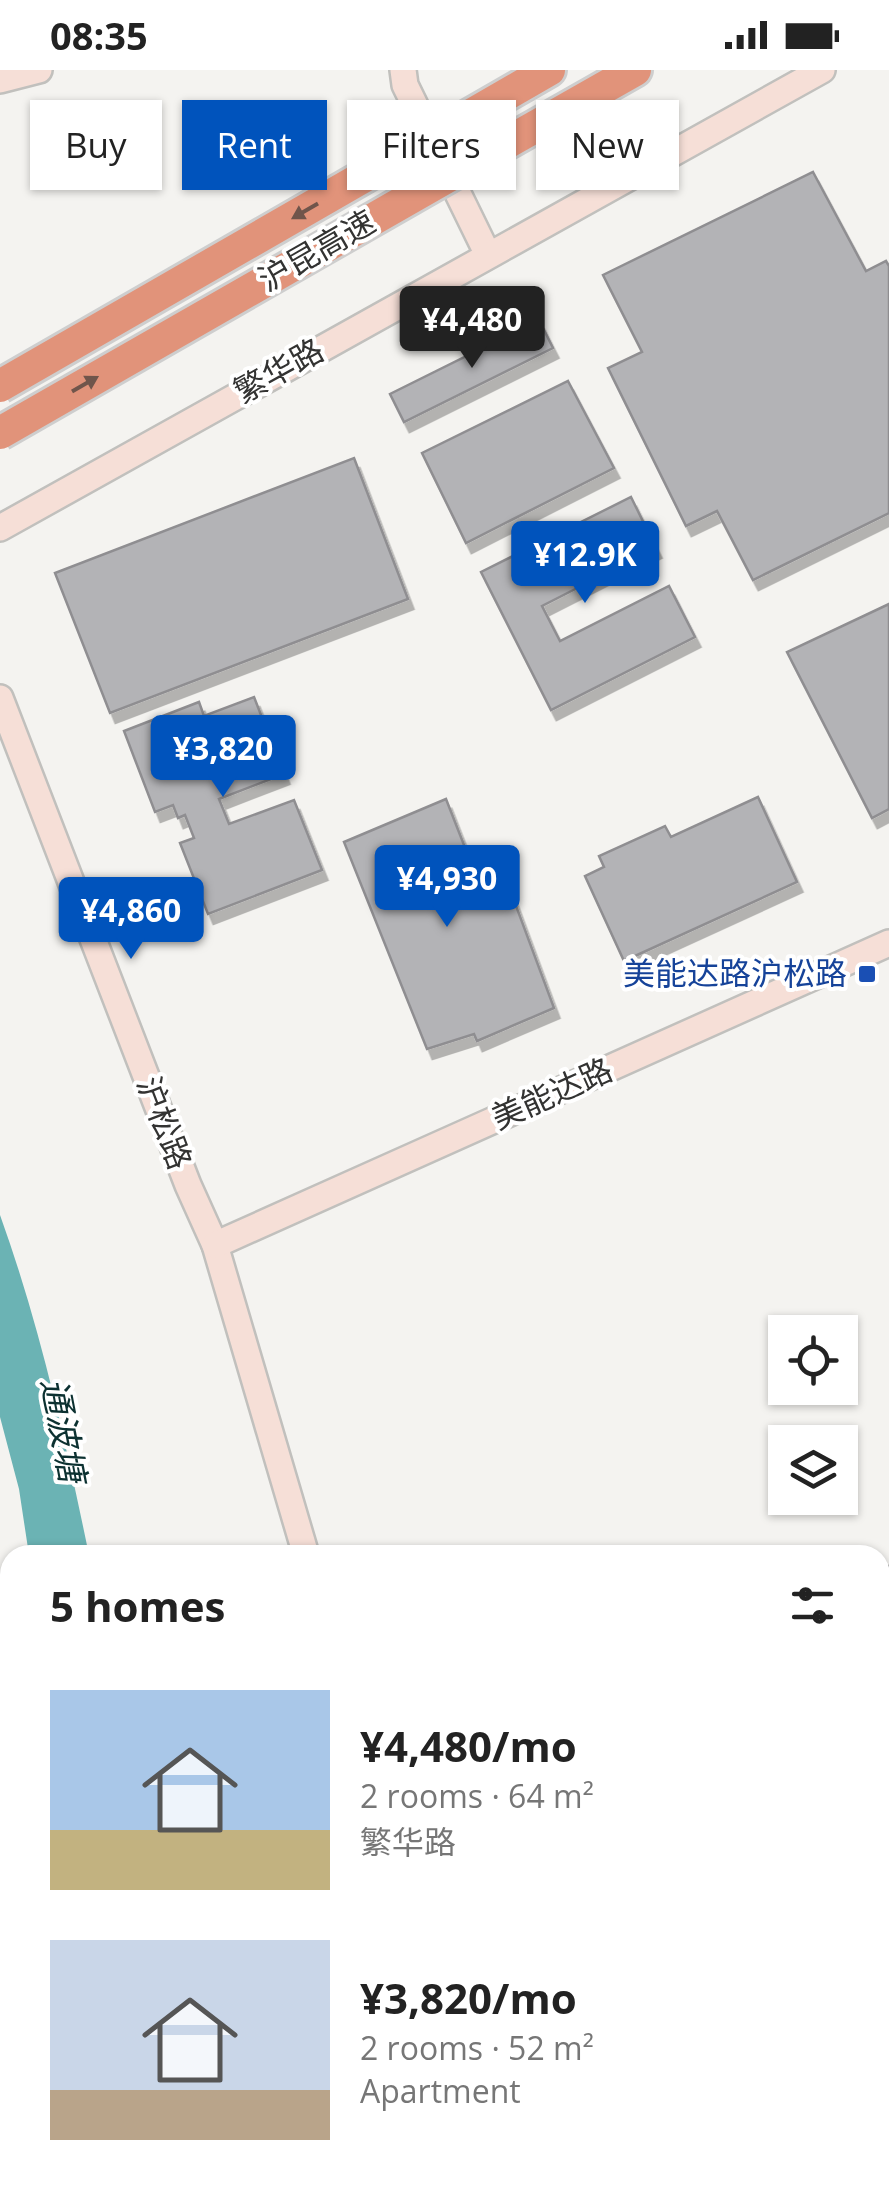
<!DOCTYPE html>
<meta charset="utf-8">
<style>
:root{--surface:#fff;--page:#f2f2f2;--text:#222;--muted:#767676;--accent:#0053bc}
body{margin:0;font-family:"Open Sans","Noto Sans SC",sans-serif;background:var(--page);color:var(--text);height:100vh;display:flex;flex-direction:column;font-size:38px;white-space:nowrap}
*{box-sizing:border-box;margin:0}
p{font-size:32px;color:var(--muted)}
.icon{flex:none;width:55px;height:55px;fill:none;stroke:currentColor;stroke-width:2;stroke-linecap:round;stroke-linejoin:round}
.map{position:relative;flex:1;overflow:hidden}
.drawer{position:absolute;left:0px;top:1475px;width:890px;height:640px;display:flex;flex-direction:column;background:var(--surface);border-radius:30px 30px 0 0;box-shadow:0 2px 8px #0004}
.drawer>*{flex:none}
.guide{position:absolute;left:30px;top:30px;width:830px;height:90px;display:flex;gap:20px}
.fabs{position:absolute;left:768px;top:1245px;display:grid;gap:20px}
.fabs a{display:grid;place-items:center;width:90px;height:90px;border-radius:0px;background:var(--surface);box-shadow:0 2px 8px #0004;font-size:50px}
.price{position:absolute;translate:-50% -85px;padding:0 22px;border-radius:10px;background:var(--accent);color:#fff;font-size:32px;line-height:65px;filter:drop-shadow(0 2px 5px #0008)}
.price::after{content:'';position:absolute;left:50%;top:60px;width:30px;height:22px;margin-left:-15px;background:inherit;clip-path:polygon(0 0,100% 0,50% 100%)}
.price.on{background:#222;color:#fff}
ul{padding:0;list-style:none}
li{display:flex;align-items:center;gap:30px;height:250px;padding:0 50px}
li span{display:grid;place-items:center;flex:none;width:280px;height:200px;border-radius:0px;color:#555}
li>.icon{margin-inline-start:auto}
span .icon{width:120px;height:120px;fill:#fffc;stroke-width:1}
li b{font-size:42px}
h2{display:flex;justify-content:space-between;align-items:center;height:120px;padding:0 50px;font-size:42px}
.chip{padding:0 35px;border-radius:0px;background:var(--surface);box-shadow:0 2px 8px #0004;font-size:35px;line-height:90px}
.chip.on{background:var(--accent);color:#fff}
.status{display:flex;justify-content:space-between;align-items:center;height:70px;padding:0 50px;background:var(--surface);direction:ltr}
.status svg{height:28px;fill:currentColor}
.map>svg:first-child{display:block}
</style>
<div class="status"><b>08:35</b><svg viewBox="0 0 49 12"><path d="M0 12V9h3v3zM5 12V6h3v6zM10 12V3h3v9zM15 12V0h3v12zM26 1h20v11H26zM47 4h2v5h-2z"/></svg></div>
<div class="map">
<svg width="889" height="2115" viewBox="0 0 889 2115">
<defs>
<filter id="shadow"><feDropShadow dx="5.5" dy="10" stdDeviation="0" flood-color="#0004"/></filter>
</defs>
<rect width="100%" height="100%" fill="#f4f3f0"/>
<path fill="#6bb3b4" d="M 0,1145 C 40,1256 65,1369 89,1485 L 29,1485 L 19,1419 L 0,1347 Z"/>
<g fill="#b3b3b6" stroke="#8f8e91" stroke-width="2.5" filter="url(#shadow)">
<polygon points="813,102 866,201 886,191 889,196 889,443 753,510 717,441 686,456 608,298 642,282 603,205"/>
<polygon points="539,250 553,278 404,352 390,324"/>
<polygon points="568,311 614,398 466,473 422,383"/>
<polygon points="354,388 408,529 110,643 55,503"/>
<polygon points="631,427 656,478 542,536 560,571 669,516 695,567 551,640 481,502"/>
<polygon points="889,534 889,739 872,748 787,582"/>
<polygon points="254,627 284,704 219,729 229,754 294,730 322,800 208,844 180,773 194,768 185,745 178,748 173,735 155,742 124,661 199,632 204,646"/>
<polygon points="758,727 797,812 624,891 585,806 604,797 599,786 665,756 671,767"/>
<polygon points="446,729 487,834 512,825 554,938 477,971 474,964 427,979 344,772"/>
<rect x="880" y="1496" width="9" height="45"/>
</g>
<g fill="none" stroke-linecap="round" stroke-linejoin="round">
<g stroke="#c1c0bd" stroke-width="22">
<g id="minor">
<polyline points="0,1572 10,1571"/>
<polyline points="0,1836 10,1802"/>
</g>
</g>
<g stroke="#c1c0bd" stroke-width="30">
<g id="secondary">
<polyline points="403,0 405,15 488,185"/>
<polyline points="0,10 39,0"/>
<polyline points="0,458 822,0"/>
<polyline points="0,628 188,1115 215,1175 306,1485"/>
<polyline points="215,1175 889,873"/>
<polyline points="416,2105 416,2115"/>
</g>
</g>
<g stroke="#cecece" stroke-width="35">
<g id="primary">
<polyline points="880,2031 889,2030"/>
<polyline points="0,2046 10,2046"/>
<polyline points="880,2088 889,2087"/>
<polyline points="0,2106 60,2105"/>
</g>
</g>
<g stroke="#cecece" stroke-width="38">
<g id="motorway">
<polyline points="450,57 549,0"/>
<polyline points="473,92 635,0"/>
</g>
</g>
<use href="#minor" stroke="#fff" stroke-width="18"/>
<use href="#secondary" stroke="#f6dfd7" stroke-width="25"/>
<use href="#primary" stroke="#edbeaf" stroke-width="30"/>
<use href="#motorway" stroke="#e1937a" stroke-width="32"/>
<g stroke="#8f8f8d" stroke-width="2.5">
<polyline points="880,2044 889,2043"/>
<polyline points="0,2078 10,2077"/>
</g>
<g stroke="#cecece" stroke-width="38" stroke-linecap="butt">
<g id="motorway-bridge">
<polyline points="0,316 450,57"/>
<polyline points="0,363 473,92"/>
</g>
</g>
<use href="#motorway-bridge" stroke="#e1937a" stroke-width="32"/>
</g>
<defs><path id="oneway-solid" d="M-6-.8H1V-3.2L6.5 0L1 3.2V.8H-6Z" transform="scale(2.5)"/></defs>
<g fill="#70554b">
<use href="#oneway-solid" transform="translate(305 141) rotate(150)"/>
<use href="#oneway-solid" transform="translate(85 314) rotate(-30)"/>
</g>
<rect fill="#1a4fb4" stroke="#fff" stroke-width="4" x="857" y="894" width="20" height="20" rx="5"/>
<g text-anchor="middle" stroke-width="8" stroke-linejoin="round" paint-order="stroke">
<g font-size="32" fill="#333332" stroke="#fff">
<text transform="translate(317 181) rotate(-30)" y="11">沪昆高速</text>
<text transform="translate(279 301) rotate(-29)" y="11">繁华路</text>
<text transform="translate(552 1024) rotate(-24)" y="11">美能达路</text>
<text transform="translate(164 1053) rotate(69)" y="11">沪松路</text>
</g>
<g font-size="32" fill="#164399" stroke="#fff" text-anchor="end">
<text x="847" y="915">美能达路沪松路</text>
</g>
<g font-size="35" font-style="italic" fill="#0c3131" stroke="#fff">
<text transform="translate(63 1360) rotate(79)" y="12">通波塘</text>
</g>
</g>
</svg>
<div class="fabs">
<a><svg class="icon" aria-label="locate" viewBox="0 0 24 24"><circle cx="12" cy="12" r="6"/><path d="M12 2v4M12 18v4M2 12h4M18 12h4"/></svg></a>
<a><svg class="icon" aria-label="layers" viewBox="0 0 24 24"><path d="M12 4l9 5-9 5-9-5zM3 14l9 5 9-5"/></svg></a>
</div>
<b class="price on" style="left:472px;top:301px">¥4,480</b>
<b class="price" style="left:585px;top:536px">¥12.9K</b>
<b class="price" style="left:223px;top:730px">¥3,820</b>
<b class="price" style="left:447px;top:860px">¥4,930</b>
<b class="price" style="left:131px;top:892px">¥4,860</b>
<div class="guide">
<a class="chip">Buy</a>
<a class="chip on">Rent</a>
<a class="chip">Filters</a>
<a class="chip">New</a>
</div>
<section class="drawer">
<h2>5 homes<svg class="icon" aria-label="filters" viewBox="0 0 24 24"><path d="M4 7h16M4 17h16"/><circle cx="9" cy="7" r="2"/><circle cx="15" cy="17" r="2"/></svg></h2>
<ul>
<li><span style="background:linear-gradient(#a9c7e8 70%,#c2b280 0)"><svg class="icon" aria-label="home" viewBox="0 0 24 24"><path d="M3 11l9-7 9 7M6 9v11h12V9"/></svg></span><div><b>¥4,480/mo</b><p>2 rooms · 64 m²</p><p>繁华路</p></div></li>
<li><span style="background:linear-gradient(#c9d6e8 75%,#b9a48a 0)"><svg class="icon" aria-label="home" viewBox="0 0 24 24"><path d="M3 11l9-7 9 7M6 9v11h12V9"/></svg></span><div><b>¥3,820/mo</b><p>2 rooms · 52 m²</p><p>Apartment</p></div></li>
</ul>
</section>
</div>
